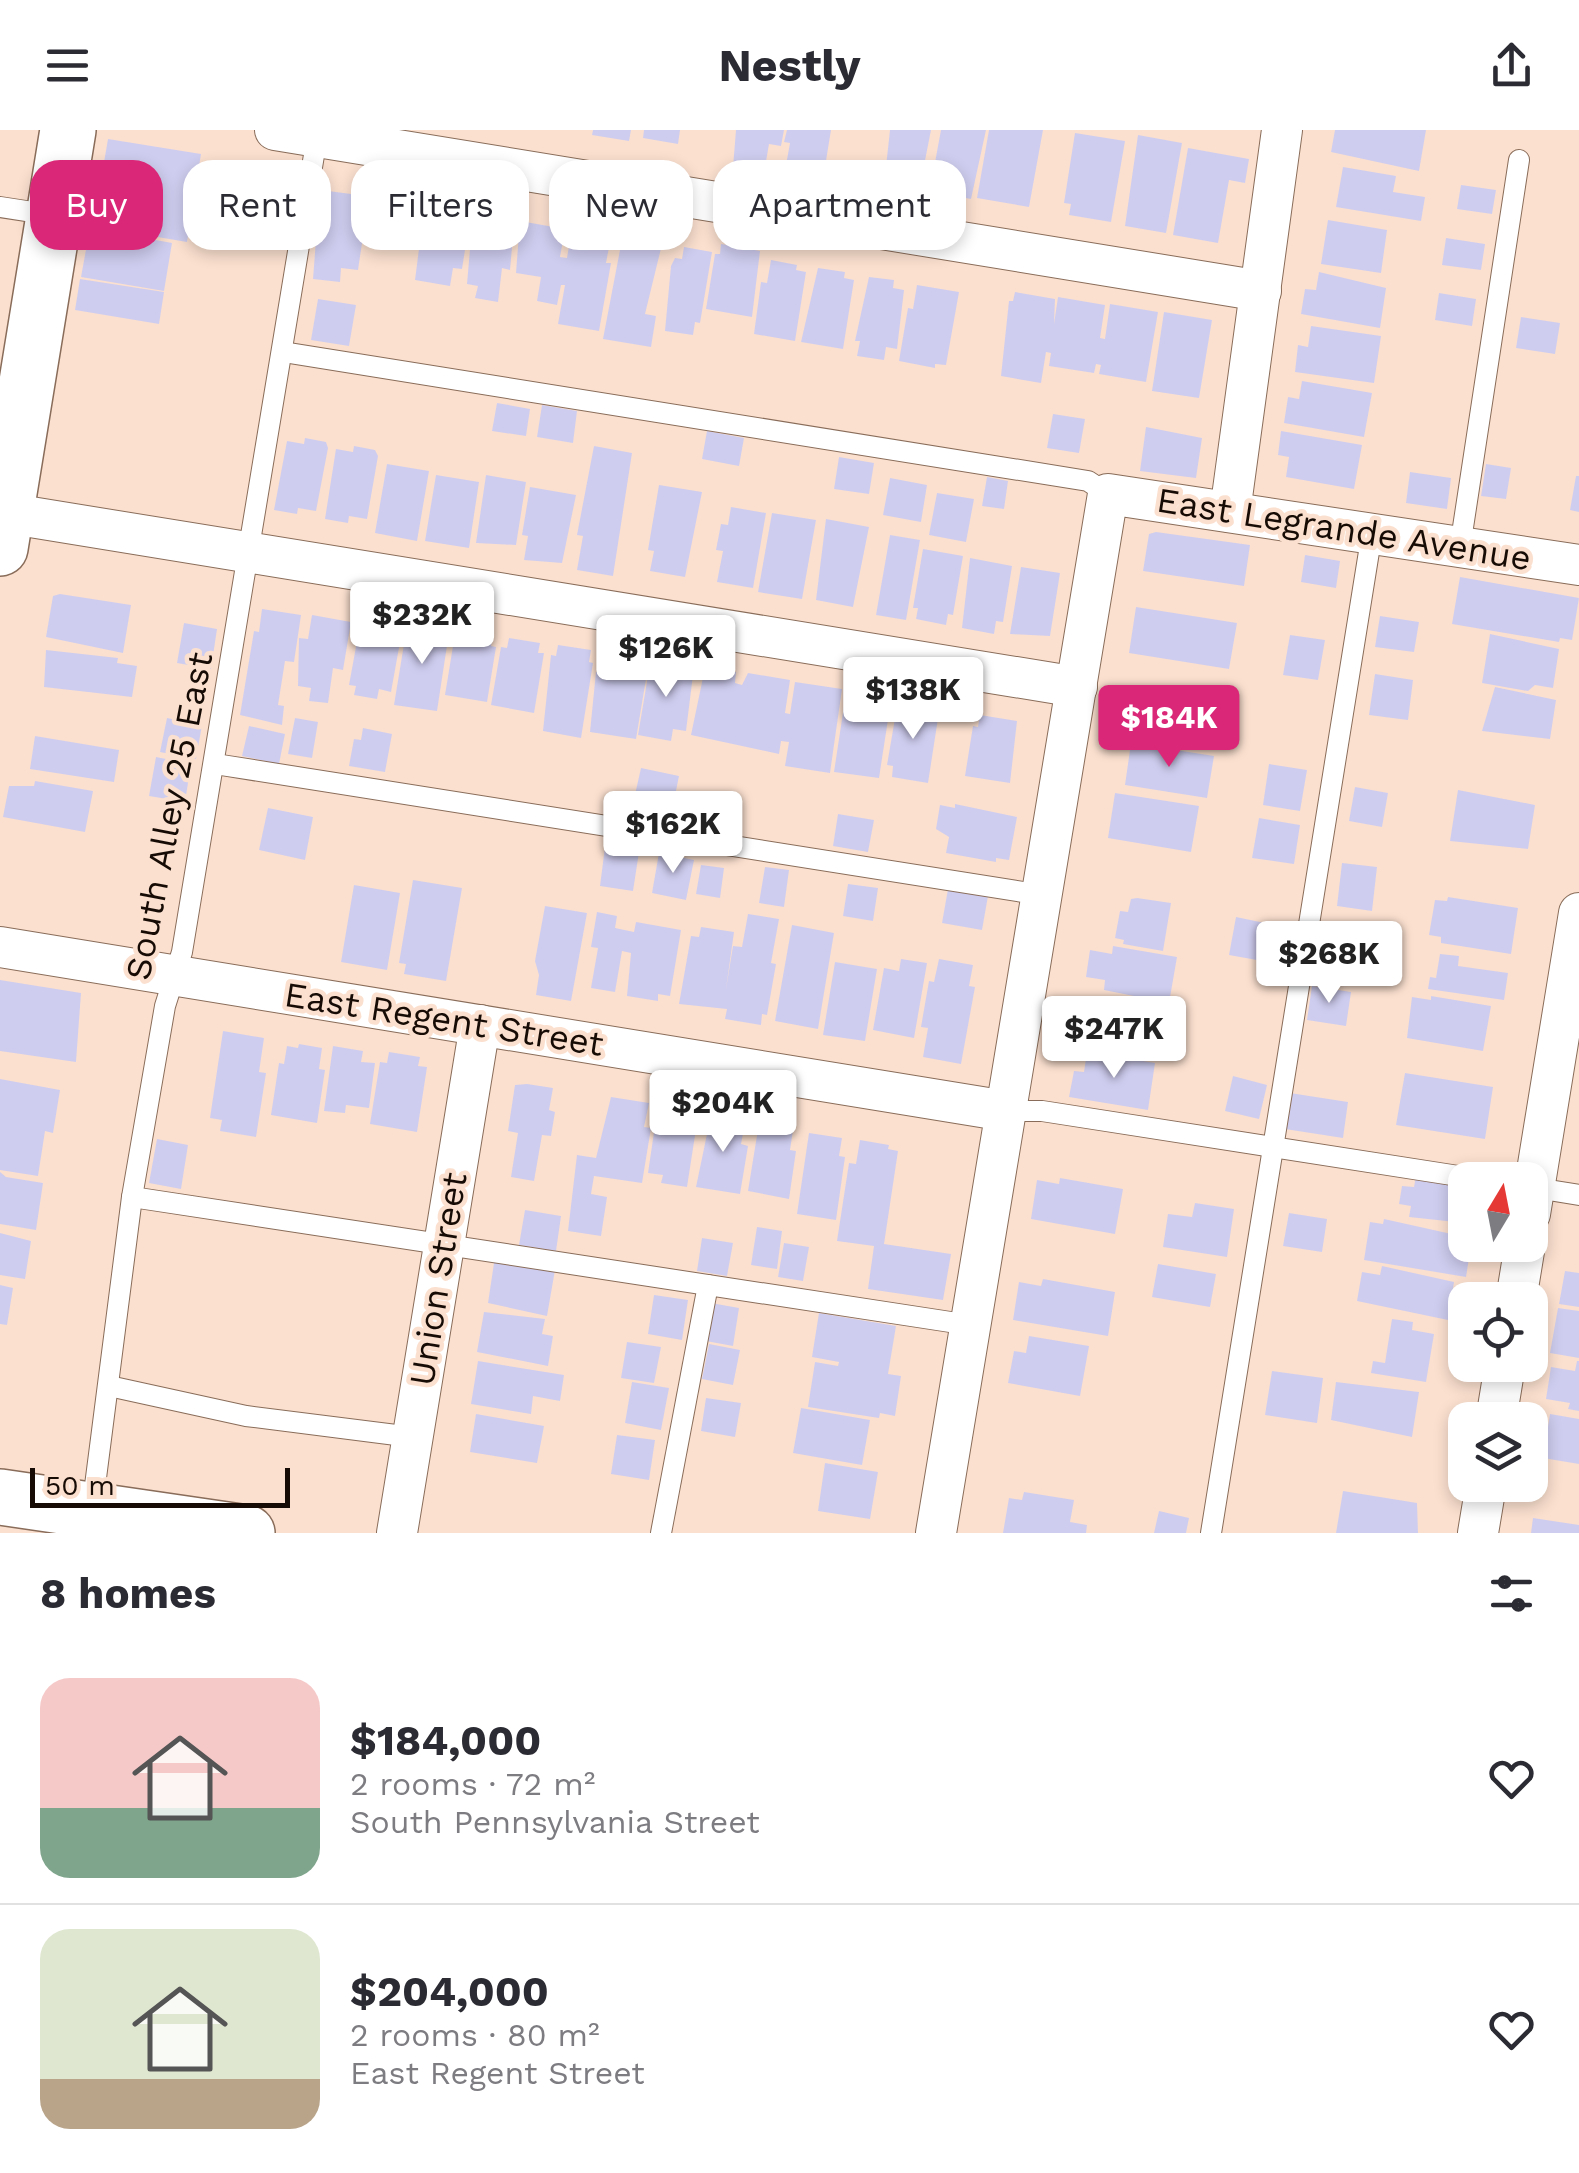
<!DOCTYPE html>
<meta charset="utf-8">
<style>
:root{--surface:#fff;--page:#f7f7f7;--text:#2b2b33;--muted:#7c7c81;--line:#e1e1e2;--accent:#db2777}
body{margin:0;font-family:"Work Sans",sans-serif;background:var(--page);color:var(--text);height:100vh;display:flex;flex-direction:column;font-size:38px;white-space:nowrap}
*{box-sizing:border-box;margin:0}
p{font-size:32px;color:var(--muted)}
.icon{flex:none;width:55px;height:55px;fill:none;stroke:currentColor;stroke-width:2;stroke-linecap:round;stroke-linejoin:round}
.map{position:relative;height:1403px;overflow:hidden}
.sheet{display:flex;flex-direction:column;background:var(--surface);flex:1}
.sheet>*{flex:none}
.guide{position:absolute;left:30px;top:30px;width:1000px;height:90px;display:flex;gap:20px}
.needle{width:65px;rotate:10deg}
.tools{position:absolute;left:1448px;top:1032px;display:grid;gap:20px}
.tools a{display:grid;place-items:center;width:100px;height:100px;border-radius:20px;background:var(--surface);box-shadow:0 5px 15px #0003;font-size:50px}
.scale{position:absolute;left:30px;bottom:25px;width:260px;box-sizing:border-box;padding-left:10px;border:5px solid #170c05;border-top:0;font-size:28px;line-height:35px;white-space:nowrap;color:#170c05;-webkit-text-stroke:8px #fbe0cf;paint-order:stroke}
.price{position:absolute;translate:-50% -85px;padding:0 22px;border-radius:10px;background:#fff;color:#222;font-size:32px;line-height:65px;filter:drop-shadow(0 2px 5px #0008)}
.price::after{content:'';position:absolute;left:50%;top:60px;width:30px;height:22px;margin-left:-15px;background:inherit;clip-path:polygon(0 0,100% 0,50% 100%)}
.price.selected{background:var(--accent);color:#fff}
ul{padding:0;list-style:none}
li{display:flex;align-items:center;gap:30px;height:250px;padding:0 40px}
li+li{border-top:2px solid var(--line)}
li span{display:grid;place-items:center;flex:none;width:280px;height:200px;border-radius:30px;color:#555}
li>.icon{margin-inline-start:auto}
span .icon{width:120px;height:120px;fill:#fffc;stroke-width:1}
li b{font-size:42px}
h2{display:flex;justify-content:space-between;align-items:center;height:120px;padding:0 40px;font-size:42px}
.tag{padding:0 35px;border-radius:30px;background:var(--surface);box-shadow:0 5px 15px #0003;font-size:35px;line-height:90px}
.tag.selected{background:var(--accent);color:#fff}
header{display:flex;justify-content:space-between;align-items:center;height:130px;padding:0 40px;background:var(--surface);font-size:45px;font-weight:700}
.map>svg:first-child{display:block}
</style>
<header><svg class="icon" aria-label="menu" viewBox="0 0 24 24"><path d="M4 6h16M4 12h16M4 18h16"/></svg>Nestly<svg class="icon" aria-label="share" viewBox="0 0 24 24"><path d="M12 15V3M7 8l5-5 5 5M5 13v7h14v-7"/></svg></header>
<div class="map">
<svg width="1579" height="1403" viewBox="0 0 1579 1403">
<rect width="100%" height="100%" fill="#fbe0cf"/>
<g fill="#cfcdef">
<polygon points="593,0 631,0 629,11 592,5"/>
<polygon points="644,0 680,0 678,14 643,8"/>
<polygon points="736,0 784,0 781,16 769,14 764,43 733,37"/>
<polygon points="787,0 831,0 824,43 786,35 790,13 784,12"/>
<polygon points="890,0 931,0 919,61 884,55"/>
<polygon points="941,0 986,0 971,69 933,62 935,55 931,54"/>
<polygon points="989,0 1043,0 1029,77 977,68"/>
<polygon points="1335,0 1426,0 1419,41 1331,22"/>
<polygon points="1075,3 1125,11 1111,92 1069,85 1071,74 1064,73"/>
<polygon points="1138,5 1182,13 1166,103 1125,96"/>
<polygon points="108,9 201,24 187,112 93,96"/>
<polygon points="1188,18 1249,29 1245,53 1229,50 1218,113 1173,105"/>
<polygon points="1343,37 1396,46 1393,62 1425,67 1421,91 1336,77"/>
<polygon points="1461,55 1496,60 1492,84 1457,79"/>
<polygon points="328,61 359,65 354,91 365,93 358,140 341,138 340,152 313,149 318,84 325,85"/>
<polygon points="430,72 467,78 466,87 470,88 462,139 453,138 450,156 415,150 424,80 428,81"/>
<polygon points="481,85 514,95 510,140 502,138 498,172 475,168 478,156 467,154 471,108 478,109"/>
<polygon points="1328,90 1387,100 1381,143 1321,134"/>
<polygon points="520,91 565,99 560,127 567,128 572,98 601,103 599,115 609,117 606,133 611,133 599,201 558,194 565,155 561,155 557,175 537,171 541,147 516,143"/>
<polygon points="90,98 172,113 164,161 81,147"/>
<polygon points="624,99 664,106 645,184 656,186 651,217 603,209"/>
<polygon points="1446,108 1485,114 1481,140 1442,135"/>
<polygon points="721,114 760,121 752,187 706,179 715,124 720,124"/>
<polygon points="684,117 712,122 700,193 695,192 693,205 665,201 671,136 675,128 682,129"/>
<polygon points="771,130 797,135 796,140 806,142 795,211 754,204 761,152 767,153"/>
<polygon points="818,138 845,142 844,148 854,150 843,219 801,212"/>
<polygon points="1319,142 1386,158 1380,198 1301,184 1305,159 1316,160"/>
<polygon points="869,147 894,150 893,158 904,160 897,219 886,217 884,230 857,226 860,211 855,211"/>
<polygon points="80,149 164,162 159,194 75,180"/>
<polygon points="917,155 959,162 946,235 935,234 935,238 899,231 908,178 913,179"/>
<polygon points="1015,162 1055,169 1054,194 1058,167 1105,175 1100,208 1105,209 1110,174 1158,182 1146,252 1099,244 1101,235 1096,234 1094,243 1049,236 1051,223 1046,222 1041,253 1001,246 1009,171 1013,171"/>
<polygon points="1439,163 1476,169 1472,196 1435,190"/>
<polygon points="318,169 356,175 349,216 311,210"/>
<polygon points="1164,182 1212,190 1199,268 1152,261"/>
<polygon points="1521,187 1560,193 1555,224 1516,218"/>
<polygon points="1311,196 1381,206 1374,253 1295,242 1298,215 1308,217"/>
<polygon points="1302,251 1372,263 1364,307 1284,293 1288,267 1299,269"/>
<polygon points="497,273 530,279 526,306 492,301"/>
<polygon points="542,275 577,281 573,313 537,307"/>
<polygon points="1053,284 1085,289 1079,323 1047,318"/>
<polygon points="1146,297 1202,308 1196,348 1140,341"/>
<polygon points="707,301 744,308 739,336 702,329"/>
<polygon points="1281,301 1362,315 1354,359 1286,347 1289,327 1278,325"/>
<polygon points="305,308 326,312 328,318 316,381 298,378 297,384 274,380 287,311 304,314"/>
<polygon points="354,316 375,320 378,326 367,389 349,386 348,393 325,389 336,319 353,322"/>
<polygon points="594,316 632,323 613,446 577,440 583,406 577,405"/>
<polygon points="839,327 874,333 869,364 834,359"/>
<polygon points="387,334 429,341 417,411 375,403"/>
<polygon points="1486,334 1511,338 1506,369 1481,366"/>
<polygon points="1410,342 1451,348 1447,379 1406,373"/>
<polygon points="436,345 479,352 469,418 425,411"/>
<polygon points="486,345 526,352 516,415 476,413"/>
<polygon points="1576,346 1579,346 1579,382 1570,380"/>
<polygon points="987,347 1008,351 1004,379 982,376"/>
<polygon points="890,348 927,355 921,392 883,385"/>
<polygon points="659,355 702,362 685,447 650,441 654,421 648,420"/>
<polygon points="530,357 576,365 562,433 524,430 528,406 522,405"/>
<polygon points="937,363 974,369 966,412 929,405"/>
<polygon points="731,377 766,383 753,458 717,452 723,421 716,420 721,394 728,395"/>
<polygon points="772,383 816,390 802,469 758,462"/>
<polygon points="826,389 869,397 853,477 816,470"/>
<polygon points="1156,402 1250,415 1244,456 1143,441 1149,404"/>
<polygon points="890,405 920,410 906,490 876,485"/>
<polygon points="923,419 963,426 953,485 948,484 946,495 916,489 918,478 913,478"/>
<polygon points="1305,425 1340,431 1336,458 1301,452"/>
<polygon points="970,428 1012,436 1003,492 996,491 994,504 962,498"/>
<polygon points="1021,437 1060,443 1050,506 1010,504"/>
<polygon points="1460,447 1579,468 1572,510 1560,508 1559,512 1452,494"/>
<polygon points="60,464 131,475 123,523 46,507 53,466"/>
<polygon points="1136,477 1237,493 1229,539 1129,523"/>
<polygon points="262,479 301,485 294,532 285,531 278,575 284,576 282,595 240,585 254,501 259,502"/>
<polygon points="312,485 351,492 343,540 333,538 328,573 309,571 311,558 298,556 299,508 308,509"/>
<polygon points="367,485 396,490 394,500 402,501 391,562 379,559 377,569 354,565 356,556 349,555 360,495 365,496"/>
<polygon points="1380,486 1419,492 1414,522 1375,517"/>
<polygon points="412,492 446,497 444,508 448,509 437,581 394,575 406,502 411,503"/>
<polygon points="184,493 217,499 211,539 177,533"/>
<polygon points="462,499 493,504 491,516 496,517 487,572 445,565 454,510 460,511"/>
<polygon points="1490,504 1559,519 1553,558 1535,555 1528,561 1482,553"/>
<polygon points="1290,505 1325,510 1318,550 1283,545"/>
<polygon points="509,508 540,513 538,523 544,523 534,583 491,575 501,517 507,518"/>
<polygon points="558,515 591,520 589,532 593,533 581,608 543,601 551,525 556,526"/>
<polygon points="46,520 118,528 117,533 137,536 132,567 44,557"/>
<polygon points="604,523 649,531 636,609 590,602 596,542 601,543"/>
<polygon points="655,530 694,537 686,601 673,599 671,611 638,605 649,540 653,541"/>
<polygon points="705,538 736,542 735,553 742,555 748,543 790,550 785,583 790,584 795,552 842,559 830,643 785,636 789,612 781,611 779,624 691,605"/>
<polygon points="1375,544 1413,550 1408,590 1369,585"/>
<polygon points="1495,557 1556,570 1550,609 1482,601"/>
<polygon points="1145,559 1192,567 1185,613 1136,606 1137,601 1127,600 1132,562 1144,564"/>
<polygon points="851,564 885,570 883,582 889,583 879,648 834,642 844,576 849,576"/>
<polygon points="898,571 939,582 928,653 892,647 893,636 887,635"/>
<polygon points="980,585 1017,591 1010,653 965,646 973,596 978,597"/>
<polygon points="167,588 202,595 196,629 160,622"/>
<polygon points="295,588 318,592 312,628 288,624"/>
<polygon points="249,596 285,604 279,634 242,626"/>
<polygon points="363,598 392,604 385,642 349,636 354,609 361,610"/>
<polygon points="35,606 119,620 114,652 30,639"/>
<polygon points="1131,613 1214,626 1207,668 1125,655"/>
<polygon points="156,627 191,634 185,672 149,666"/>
<polygon points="1269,634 1307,640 1300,681 1263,675"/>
<polygon points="641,638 679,646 671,686 632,678"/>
<polygon points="35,651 93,661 85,702 3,687 9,656 34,656"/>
<polygon points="1355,657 1388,663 1382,697 1349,691"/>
<polygon points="1458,660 1535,675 1528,719 1450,711"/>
<polygon points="1115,663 1199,676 1191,722 1108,708"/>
<polygon points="955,674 1017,687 1009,730 996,728 996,732 946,723 949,707 936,699 940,675 955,678"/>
<polygon points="268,678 313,687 305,730 259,720"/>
<polygon points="838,684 874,690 868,722 833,716"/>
<polygon points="1259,688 1300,695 1294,734 1252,728"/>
<polygon points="605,717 639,722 633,761 600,756"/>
<polygon points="659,723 694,730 686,770 652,763"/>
<polygon points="1342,733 1377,737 1372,781 1337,776"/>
<polygon points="701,735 724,738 720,768 696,764"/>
<polygon points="765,737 789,740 784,777 759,773"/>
<polygon points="413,750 462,758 446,851 404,844 406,834 399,833"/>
<polygon points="848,754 878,758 873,791 843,786"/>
<polygon points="354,755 400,763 387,840 341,832"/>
<polygon points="948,759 988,766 982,800 942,793"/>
<polygon points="1448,767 1518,778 1511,824 1441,813 1441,807 1429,805 1435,770 1447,771"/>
<polygon points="1137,768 1171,773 1163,821 1123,814 1124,810 1115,808 1120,781 1128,782 1131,769"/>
<polygon points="545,776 587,783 571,871 536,865 539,845 535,831"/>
<polygon points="597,782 617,786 615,798 634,802 636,792 681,800 670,866 658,864 658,871 627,866 631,823 622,821 615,862 591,858 598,818 591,817"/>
<polygon points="748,784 779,789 771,833 776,834 767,885 762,884 761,895 725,889 727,879 679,874 691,806 699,807 701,797 734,802 726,859 733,816 742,817"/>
<polygon points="1236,787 1275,795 1268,832 1229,825"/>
<polygon points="792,795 834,803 818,899 775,891"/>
<polygon points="1337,800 1369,805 1366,827 1333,822"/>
<polygon points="1113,816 1177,827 1169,873 1104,860 1105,850 1086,847 1090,820 1112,824"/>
<polygon points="1440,824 1459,826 1458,836 1508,843 1504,870 1428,859 1430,847 1436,848"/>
<polygon points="901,829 927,833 914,908 873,900 884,838 899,841"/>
<polygon points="939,829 973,835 969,856 975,857 961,934 923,927 928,898 921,897 929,851 934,852"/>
<polygon points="835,832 877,839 865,911 823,905"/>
<polygon points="0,850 81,863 76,932 0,921"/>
<polygon points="1312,856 1351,862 1346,896 1307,890"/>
<polygon points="1431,866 1491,876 1483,921 1407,908 1412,867 1431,870"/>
<polygon points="223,901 264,908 259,942 266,943 256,1007 220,1001 222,990 210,988"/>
<polygon points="299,914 322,918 319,939 325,940 317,993 271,985 279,933 284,934 287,916 298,918"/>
<polygon points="333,916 363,921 361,932 375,933 369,978 346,975 345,983 324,981"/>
<polygon points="389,922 420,927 418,936 427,937 417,1002 370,994 380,932 387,933"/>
<polygon points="1087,922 1155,933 1148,980 1069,967 1074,941 1084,942"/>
<polygon points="1405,943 1493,957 1485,1009 1396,995"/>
<polygon points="1233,946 1267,955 1259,989 1225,981"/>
<polygon points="0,949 60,960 53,1003 45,1001 38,1046 0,1040"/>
<polygon points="527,954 553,958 549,980 555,982 551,1006 542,1005 534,1051 511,1047 518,1003 508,1001 515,955"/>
<polygon points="1290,963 1348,972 1343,1008 1285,999"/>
<polygon points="611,967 649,973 644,997 651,998 642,1053 594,1046 591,1064 607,1067 601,1106 568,1101 577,1025 596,1028"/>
<polygon points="658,975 698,986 687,1057 661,1053 663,1045 648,1043"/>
<polygon points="712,980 732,984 731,991 745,993 741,1014 748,1016 740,1064 696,1057"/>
<polygon points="760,987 779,990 778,997 793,1000 790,1020 796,1021 789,1069 748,1061"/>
<polygon points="809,1003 842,1008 839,1026 845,1027 836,1090 797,1084"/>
<polygon points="157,1009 188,1015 181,1059 149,1053"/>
<polygon points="860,1010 889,1015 888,1019 898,1021 884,1114 951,1124 943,1170 868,1159 874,1116 837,1111 849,1033 856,1034"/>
<polygon points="0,1042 6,1047 43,1053 36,1100 0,1094"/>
<polygon points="1416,1046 1465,1059 1465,1093 1409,1087 1411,1076 1399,1074 1402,1056 1414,1057"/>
<polygon points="1060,1048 1123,1059 1115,1104 1031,1089 1037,1050 1059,1054"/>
<polygon points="1195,1073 1234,1079 1227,1127 1163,1117 1168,1084 1192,1087"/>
<polygon points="525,1080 561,1086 556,1121 519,1115"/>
<polygon points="1289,1083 1327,1089 1322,1122 1283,1116"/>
<polygon points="1384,1089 1465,1107 1465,1115 1471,1115 1466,1147 1364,1130 1370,1092 1383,1094"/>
<polygon points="757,1097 782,1101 777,1139 751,1135"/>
<polygon points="0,1103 31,1111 25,1149 0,1145"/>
<polygon points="702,1108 733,1113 727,1146 697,1141"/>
<polygon points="784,1113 809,1117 803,1151 778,1147"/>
<polygon points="506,1132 555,1140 547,1186 488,1173 494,1133"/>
<polygon points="1158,1134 1216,1144 1210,1177 1152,1167"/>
<polygon points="1382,1136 1454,1152 1448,1190 1357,1171 1362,1142 1380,1145"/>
<polygon points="1565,1141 1579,1143 1579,1177 1559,1174"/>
<polygon points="1043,1149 1115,1162 1108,1206 1013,1190 1019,1152 1041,1156"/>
<polygon points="0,1155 13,1158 7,1195 0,1194"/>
<polygon points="654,1165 688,1170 682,1210 648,1204"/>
<polygon points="711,1173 739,1178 733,1216 706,1211"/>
<polygon points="1558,1178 1579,1181 1579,1228 1550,1223"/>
<polygon points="484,1182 545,1189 542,1204 553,1206 548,1236 477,1222"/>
<polygon points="819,1183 896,1196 888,1244 901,1246 895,1286 880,1283 879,1288 808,1277 815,1232 838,1236 839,1232 812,1227"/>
<polygon points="1392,1189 1413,1192 1412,1200 1434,1204 1426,1252 1371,1243 1373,1231 1385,1233"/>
<polygon points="1029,1206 1089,1216 1080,1266 1008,1253 1014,1221 1026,1223"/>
<polygon points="627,1212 661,1217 654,1253 621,1248"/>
<polygon points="709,1214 740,1220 733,1255 702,1249"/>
<polygon points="478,1231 564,1245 560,1271 533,1266 531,1284 471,1274"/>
<polygon points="1577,1231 1579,1231 1579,1281 1568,1279 1570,1273 1546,1269 1551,1237 1575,1241"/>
<polygon points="1272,1241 1323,1248 1317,1293 1265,1285"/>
<polygon points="632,1252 669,1258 661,1300 625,1293"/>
<polygon points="1336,1252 1419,1262 1412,1307 1331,1290"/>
<polygon points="706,1268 741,1273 735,1307 701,1301"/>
<polygon points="801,1278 870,1290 862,1335 793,1323"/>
<polygon points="476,1284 544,1296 537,1333 470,1322"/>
<polygon points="1550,1284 1579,1289 1579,1334 1543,1328"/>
<polygon points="617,1305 655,1310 649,1350 611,1344"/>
<polygon points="825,1333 878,1342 870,1389 818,1381"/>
<polygon points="1343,1361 1417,1373 1418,1403 1336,1403"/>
<polygon points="1024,1362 1074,1370 1070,1392 1087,1395 1086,1403 1003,1403 1009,1368 1022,1370"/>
<polygon points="1159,1381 1189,1388 1186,1403 1154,1403"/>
<polygon points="1533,1388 1579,1395 1579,1403 1531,1403"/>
</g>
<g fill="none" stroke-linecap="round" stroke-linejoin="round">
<g stroke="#896c59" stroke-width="22">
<g id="service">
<polyline points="0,77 52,85"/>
<polyline points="283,222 1088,351 1108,364"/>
<polyline points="1460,417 1519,30"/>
<polyline points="215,634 1042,765"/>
<polyline points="1006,981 1042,981 1484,1050"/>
<polyline points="1530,1057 1579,1065"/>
<polyline points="132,1067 970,1195"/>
<polyline points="109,1256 246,1286 412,1307"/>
<polyline points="92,1379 132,1067 165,876 182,822 317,7"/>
<polyline points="661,1403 708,1155"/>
<polyline points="1211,1403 1372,403"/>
</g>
</g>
<g stroke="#896c59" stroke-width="42">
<g id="minor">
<polyline points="275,0 1261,161"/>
<polyline points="1230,382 1282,0"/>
<polyline points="6,383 1077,557"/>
<polyline points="0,817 1006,981"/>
<polyline points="1530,1084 1579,783"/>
<polyline points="1516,1170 1525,1115"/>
<polyline points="1496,1290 1505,1235"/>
<polyline points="397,1403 480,895"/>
<polyline points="936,1403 1108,364 1579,435"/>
<polyline points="1478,1403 1486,1355"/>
</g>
</g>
<g stroke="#896c59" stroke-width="58">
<polyline id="secondary" points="0,418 68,0"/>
</g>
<g stroke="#896c59" stroke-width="58">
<polyline id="primary" points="0,1367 247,1403"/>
</g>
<use href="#service" stroke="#fff" stroke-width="20"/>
<use href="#minor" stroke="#fff" stroke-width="40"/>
<use href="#secondary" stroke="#fff" stroke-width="55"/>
<use href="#primary" stroke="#fff" stroke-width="55"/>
</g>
<g text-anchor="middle" stroke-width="9" stroke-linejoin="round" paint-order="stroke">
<g font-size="35" fill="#170c05" stroke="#fbe0cf">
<text transform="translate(1344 399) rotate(9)" y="12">East Legrande Avenue</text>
<text transform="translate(169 686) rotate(-79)" y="12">South Alley 25 East</text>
<text transform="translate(444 889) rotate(9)" y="12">East Regent Street</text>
<text transform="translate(438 1149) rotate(-81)" y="12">Union Street</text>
</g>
</g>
</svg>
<div class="tools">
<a><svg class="needle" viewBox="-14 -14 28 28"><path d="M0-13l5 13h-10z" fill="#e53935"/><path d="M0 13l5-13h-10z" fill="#7c7c81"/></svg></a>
<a><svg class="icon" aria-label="locate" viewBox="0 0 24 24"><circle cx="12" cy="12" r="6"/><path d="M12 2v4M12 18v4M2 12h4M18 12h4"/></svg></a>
<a><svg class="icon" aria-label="layers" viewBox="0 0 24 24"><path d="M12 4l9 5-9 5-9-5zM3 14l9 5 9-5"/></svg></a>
</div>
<div class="scale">50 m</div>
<b class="price" style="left:422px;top:537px">$232K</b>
<b class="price" style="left:666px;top:570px">$126K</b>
<b class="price" style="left:913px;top:612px">$138K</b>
<b class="price selected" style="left:1169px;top:640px">$184K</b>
<b class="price" style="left:673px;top:746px">$162K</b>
<b class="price" style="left:1329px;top:876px">$268K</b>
<b class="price" style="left:1114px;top:951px">$247K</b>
<b class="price" style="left:723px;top:1025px">$204K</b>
<div class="guide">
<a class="tag selected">Buy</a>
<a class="tag">Rent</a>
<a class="tag">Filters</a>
<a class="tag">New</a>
<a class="tag">Apartment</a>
</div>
</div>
<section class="sheet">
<h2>8 homes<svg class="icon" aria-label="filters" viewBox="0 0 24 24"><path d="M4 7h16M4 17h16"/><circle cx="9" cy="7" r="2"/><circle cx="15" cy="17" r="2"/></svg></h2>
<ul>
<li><span style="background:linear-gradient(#f6c9c9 65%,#7fa58c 0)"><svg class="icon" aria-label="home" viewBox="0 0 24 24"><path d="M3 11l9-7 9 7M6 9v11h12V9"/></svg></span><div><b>$184,000</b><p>2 rooms · 72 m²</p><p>South Pennsylvania Street</p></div><svg class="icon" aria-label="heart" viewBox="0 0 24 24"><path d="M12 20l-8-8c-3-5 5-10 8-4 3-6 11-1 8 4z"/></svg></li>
<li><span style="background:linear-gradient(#dfe7d0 75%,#b9a48a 0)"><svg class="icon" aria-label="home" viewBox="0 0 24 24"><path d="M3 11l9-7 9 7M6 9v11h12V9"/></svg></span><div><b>$204,000</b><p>2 rooms · 80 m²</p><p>East Regent Street</p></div><svg class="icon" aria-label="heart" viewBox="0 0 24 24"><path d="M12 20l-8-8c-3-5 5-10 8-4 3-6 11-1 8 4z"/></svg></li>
</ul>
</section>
